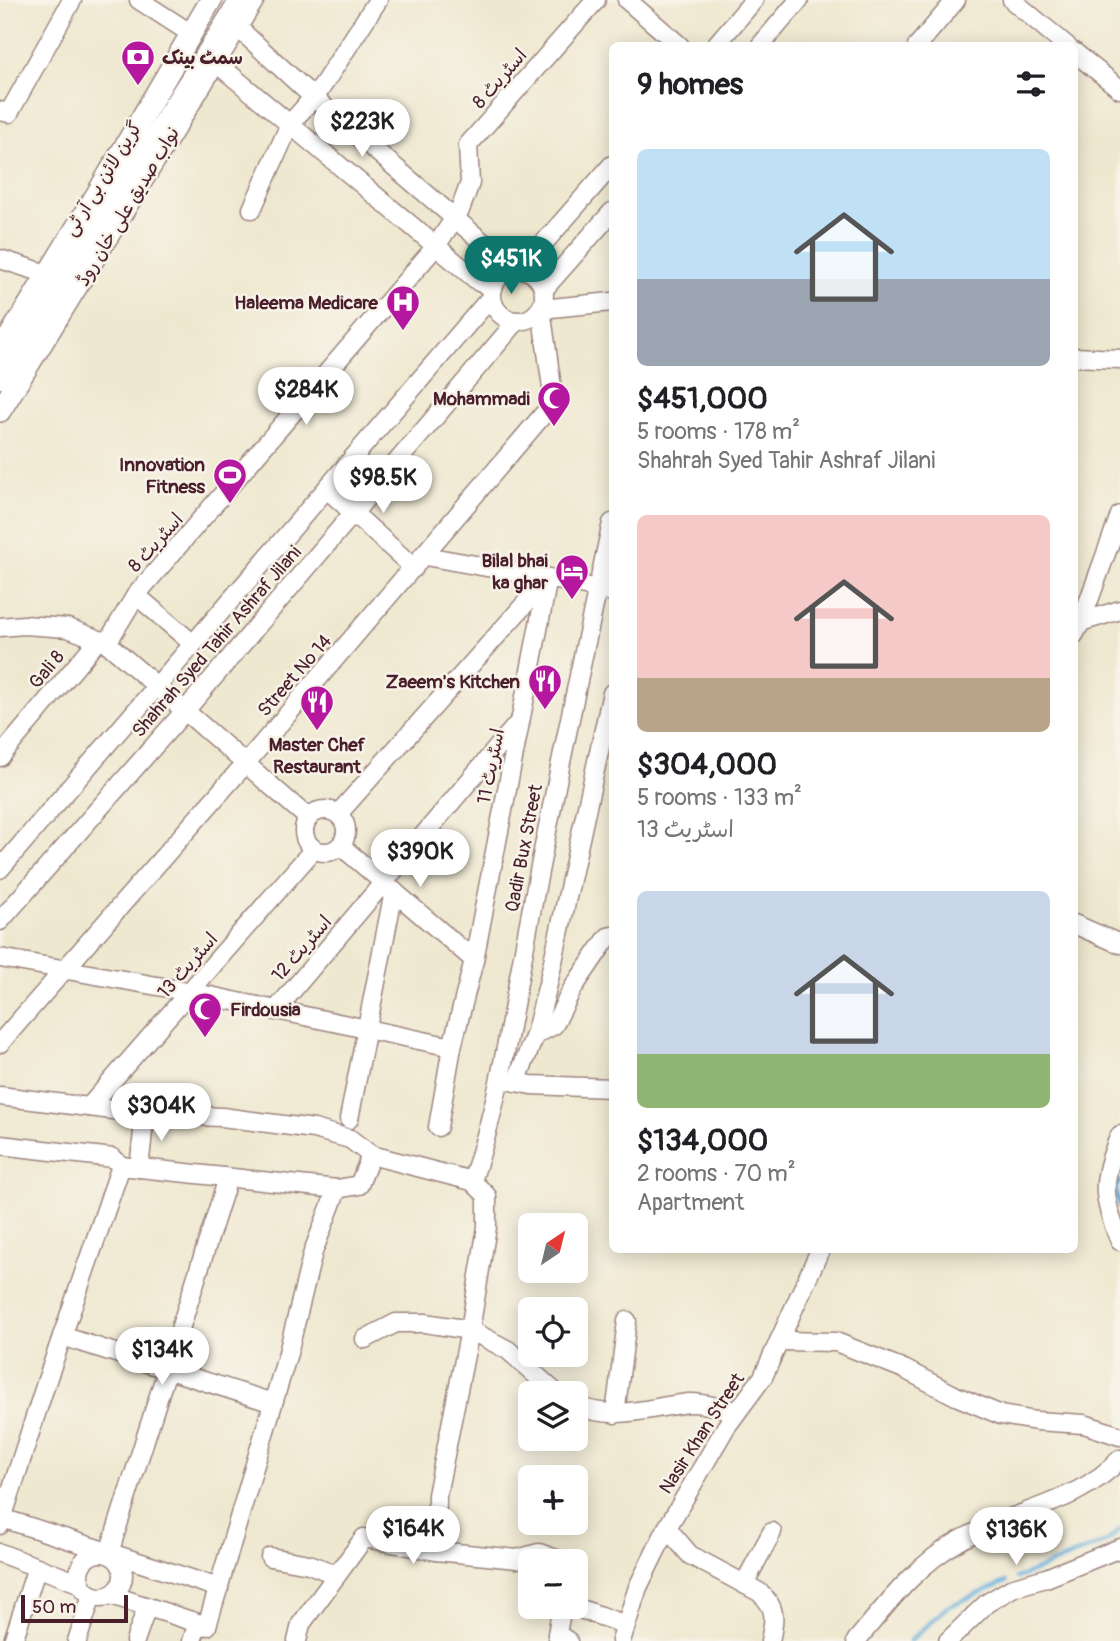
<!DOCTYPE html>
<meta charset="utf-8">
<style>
:root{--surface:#fff;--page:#f2f2f2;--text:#202124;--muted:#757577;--accent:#0f766e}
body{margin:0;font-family:Pangolin,"Playpen Sans Arabic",sans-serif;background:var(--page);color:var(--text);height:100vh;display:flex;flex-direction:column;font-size:26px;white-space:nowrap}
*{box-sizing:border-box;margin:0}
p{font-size:23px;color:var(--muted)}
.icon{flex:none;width:38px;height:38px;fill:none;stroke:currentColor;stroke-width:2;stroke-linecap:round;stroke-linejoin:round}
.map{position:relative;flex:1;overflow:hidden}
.sheet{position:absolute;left:609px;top:42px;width:469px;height:1211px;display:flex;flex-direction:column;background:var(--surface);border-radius:10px;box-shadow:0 4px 18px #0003}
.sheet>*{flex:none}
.needle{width:46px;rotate:35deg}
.fabs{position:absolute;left:518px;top:1213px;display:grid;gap:14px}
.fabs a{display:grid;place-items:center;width:70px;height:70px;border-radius:10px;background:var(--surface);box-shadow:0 4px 18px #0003;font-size:35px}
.scale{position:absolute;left:21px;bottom:18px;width:107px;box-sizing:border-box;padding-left:7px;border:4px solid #4a1f2b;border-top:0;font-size:19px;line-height:24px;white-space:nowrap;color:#4a1f2b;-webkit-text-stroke:5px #f7f3e8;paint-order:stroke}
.price{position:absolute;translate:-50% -60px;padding:0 16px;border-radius:24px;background:#fff;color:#222;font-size:23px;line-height:46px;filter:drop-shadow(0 2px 4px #0008)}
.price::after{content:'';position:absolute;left:50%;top:42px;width:21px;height:16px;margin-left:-10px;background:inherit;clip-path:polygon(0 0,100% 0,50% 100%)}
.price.selected{background:var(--accent);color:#fff}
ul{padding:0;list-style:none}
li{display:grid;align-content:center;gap:14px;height:371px;padding:0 28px}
li span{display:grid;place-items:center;height:217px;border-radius:10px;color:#555}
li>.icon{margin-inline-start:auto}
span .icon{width:126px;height:126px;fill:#fffc;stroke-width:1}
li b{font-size:30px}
h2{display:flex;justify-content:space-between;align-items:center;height:84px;padding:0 28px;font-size:30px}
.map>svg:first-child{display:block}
</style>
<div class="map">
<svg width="1120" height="1641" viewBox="0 0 1120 1641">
<rect width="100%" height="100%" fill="#f7f3e8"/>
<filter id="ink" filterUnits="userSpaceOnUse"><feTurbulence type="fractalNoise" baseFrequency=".0143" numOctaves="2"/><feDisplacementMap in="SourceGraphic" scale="14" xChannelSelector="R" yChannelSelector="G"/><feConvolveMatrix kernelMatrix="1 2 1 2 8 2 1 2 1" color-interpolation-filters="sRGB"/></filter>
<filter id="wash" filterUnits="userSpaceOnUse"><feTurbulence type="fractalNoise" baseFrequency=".00686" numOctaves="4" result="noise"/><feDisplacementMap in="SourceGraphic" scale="28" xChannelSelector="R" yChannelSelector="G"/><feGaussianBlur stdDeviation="1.57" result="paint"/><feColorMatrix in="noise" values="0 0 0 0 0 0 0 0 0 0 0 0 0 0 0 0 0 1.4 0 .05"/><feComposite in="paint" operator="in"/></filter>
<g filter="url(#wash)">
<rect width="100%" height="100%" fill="#efe8d0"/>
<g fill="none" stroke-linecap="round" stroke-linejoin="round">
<g stroke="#62acda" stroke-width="4.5">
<polyline points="1120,1181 1115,1189 1120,1209"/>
<polyline points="1017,1578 1108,1541 1120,1529"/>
<polyline points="910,1641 947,1607 1006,1582"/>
</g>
</g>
</g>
<g filter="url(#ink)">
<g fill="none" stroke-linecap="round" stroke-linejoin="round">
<g stroke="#9c847e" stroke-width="21">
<g id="minor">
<polyline points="139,0 190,33"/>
<polyline points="627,0 680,46"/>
<polyline points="1012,0 1067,46"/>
<polyline points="236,26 313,97 514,269"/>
<polyline points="715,46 754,0"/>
<polyline points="760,46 799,0"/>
<polyline points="917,46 956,0"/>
<polyline points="1074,52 1120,89"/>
<polyline points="214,61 479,282 493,288"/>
<polyline points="0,111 9,113 72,0"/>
<polyline points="252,209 290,124 319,91 378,0"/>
<polyline points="0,259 47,274"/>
<circle cx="518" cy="295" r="26"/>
<polyline points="521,269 612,165"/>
<polyline points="544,289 612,212"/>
<polyline points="1074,357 1120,359"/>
<polyline points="0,379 239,0"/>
<polyline points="327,489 414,568"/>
<polyline points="425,556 548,578 612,592"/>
<polyline points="136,595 192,643"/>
<polyline points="1081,622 1120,610"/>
<polyline points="0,627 24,625 68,628 107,643"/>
<polyline points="1074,635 1081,622 1120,515"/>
<polyline points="0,757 98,640"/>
<circle cx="325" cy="831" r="21"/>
<polyline points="338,814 548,578"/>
<polyline points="308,818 107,643 136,595 436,246 460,210 470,183 468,145 596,0"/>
<polyline points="341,846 474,960"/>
<polyline points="0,869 491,297"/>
<polyline points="0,921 184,712 516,322"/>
<polyline points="1074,924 1120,944"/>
<polyline points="0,958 191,992 452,1047"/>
<polyline points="275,1011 519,722"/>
<polyline points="535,1035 548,984 612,693"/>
<polyline points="0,1043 245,764 554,402 541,309 612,302"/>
<polyline points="506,1080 531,1085 612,1088"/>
<polyline points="516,1082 535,1035 554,1025 573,988 608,937 612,936"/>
<polyline points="0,1096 145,1114 222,1117 314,1129 350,1139 371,1155"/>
<polyline points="89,1107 314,849"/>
<polyline points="349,1119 394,891"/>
<polyline points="438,1127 452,1047 474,960 548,578"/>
<path d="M 1120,1135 C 1101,1179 1101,1197 1120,1241"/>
<polyline points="0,1145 113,1158 121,1166"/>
<polyline points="139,1168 145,1114"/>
<path d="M 472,1181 C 500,1100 512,1012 528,928 C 554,793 582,658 612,523"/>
<polyline points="62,1336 273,1403"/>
<polyline points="365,1339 396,1323 425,1323 470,1330 508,1350 556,1393"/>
<polyline points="779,1341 836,1342 904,1369 956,1396 1001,1415 1036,1421 1084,1424 1120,1436"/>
<path d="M 576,1405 C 613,1422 650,1407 689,1403 C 704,1402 722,1409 737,1411"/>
<polyline points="615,1414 627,1321"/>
<polyline points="2,1518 219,1588"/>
<polyline points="0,1525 47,1380 121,1166 337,1189 359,1185 371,1155 472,1181 487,1196 487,1227 470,1330 437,1495 436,1551"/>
<path d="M 667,1528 L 690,1555 L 759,1592 C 777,1607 775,1619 770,1641"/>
<circle cx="101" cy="1575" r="22"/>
<polyline points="0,1553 81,1584"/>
<polyline points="109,1553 228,1178"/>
<polyline points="270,1557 309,1564 337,1575"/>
<polyline points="744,1584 772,1532"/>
<polyline points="111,1595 207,1626 288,1353 313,1252 337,1189"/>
<polyline points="562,1606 557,1634 568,1641"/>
<polyline points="572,1606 626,1625"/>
<polyline points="13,1641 37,1567"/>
<polyline points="77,1641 92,1595"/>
<polyline points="135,1641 147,1607"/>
<polyline points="192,1641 198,1623"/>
<polyline points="297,1641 301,1624 364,1538 436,1551 517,1559 539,1553 562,1561"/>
<polyline points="621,1641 638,1587 667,1528 726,1427 763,1377 820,1250"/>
<path d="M 856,1641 C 886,1605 917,1564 959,1541 C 1011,1511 1079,1504 1120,1459"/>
<polyline points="948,1641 987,1603 1014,1587 1046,1578 1120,1548"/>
</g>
</g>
<g stroke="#9c847e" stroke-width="24">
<g id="major">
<polyline points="0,352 97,194 211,0"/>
<polyline points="0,411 253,0"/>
</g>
</g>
<use href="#minor" stroke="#fff" stroke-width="18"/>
<use href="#major" stroke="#fff" stroke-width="21"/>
</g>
</g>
<defs>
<g id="bank-pin" transform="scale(1.75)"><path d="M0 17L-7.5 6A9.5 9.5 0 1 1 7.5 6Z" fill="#b5179e" stroke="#f7f3e8"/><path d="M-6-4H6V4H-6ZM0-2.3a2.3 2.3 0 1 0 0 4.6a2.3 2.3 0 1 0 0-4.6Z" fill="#fff"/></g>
<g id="hospital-pin" transform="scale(1.75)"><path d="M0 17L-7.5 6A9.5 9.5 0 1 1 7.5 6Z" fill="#b5179e" stroke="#f7f3e8"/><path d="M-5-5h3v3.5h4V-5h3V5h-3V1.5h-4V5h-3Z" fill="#fff"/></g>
<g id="mosque-pin" transform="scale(1.75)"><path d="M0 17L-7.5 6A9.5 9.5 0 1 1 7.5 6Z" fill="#b5179e" stroke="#f7f3e8"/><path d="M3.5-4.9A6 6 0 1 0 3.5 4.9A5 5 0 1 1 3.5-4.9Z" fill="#fff"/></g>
<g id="stadium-pin" transform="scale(1.75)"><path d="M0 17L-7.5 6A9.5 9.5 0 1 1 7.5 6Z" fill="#b5179e" stroke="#f7f3e8"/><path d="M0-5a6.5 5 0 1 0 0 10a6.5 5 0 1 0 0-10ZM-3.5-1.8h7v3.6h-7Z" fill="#fff"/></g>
<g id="hotel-pin" transform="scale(1.75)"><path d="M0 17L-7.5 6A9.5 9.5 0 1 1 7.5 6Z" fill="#b5179e" stroke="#f7f3e8"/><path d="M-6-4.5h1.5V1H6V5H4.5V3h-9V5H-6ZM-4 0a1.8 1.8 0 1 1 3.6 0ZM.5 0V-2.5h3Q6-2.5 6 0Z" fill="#fff"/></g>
<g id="restaurant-pin" transform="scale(1.75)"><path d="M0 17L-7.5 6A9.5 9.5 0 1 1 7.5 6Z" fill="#b5179e" stroke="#f7f3e8"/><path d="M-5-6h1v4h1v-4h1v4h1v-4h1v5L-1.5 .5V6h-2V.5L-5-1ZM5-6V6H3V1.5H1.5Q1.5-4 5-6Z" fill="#fff"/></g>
</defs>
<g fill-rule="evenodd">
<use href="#bank-pin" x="138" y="57"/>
<use href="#hospital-pin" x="403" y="302"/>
<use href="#mosque-pin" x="554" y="398"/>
<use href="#stadium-pin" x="230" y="475"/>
<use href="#hotel-pin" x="572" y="571"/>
<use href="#restaurant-pin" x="545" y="681"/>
<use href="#restaurant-pin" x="317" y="702"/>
<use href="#mosque-pin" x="205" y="1009"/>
</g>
<g text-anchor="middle" stroke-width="5" stroke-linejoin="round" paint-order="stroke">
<g font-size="19" font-weight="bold" fill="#4a1f2b" stroke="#f7f3e8" text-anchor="end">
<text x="162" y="64" text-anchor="start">سمٹ بینک</text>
<text x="378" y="309">Haleema Medicare</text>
<text x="530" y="405">Mohammadi</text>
<text x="205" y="471">Innovation<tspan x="205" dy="22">Fitness</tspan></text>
<text x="548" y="567">Bilal bhai<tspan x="548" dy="22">ka ghar</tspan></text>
<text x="520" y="688">Zaeem's Kitchen</text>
<text x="317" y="751" text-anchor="middle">Master Chef<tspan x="317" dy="22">Restaurant</tspan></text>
<text x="230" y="1016" text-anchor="start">Firdousia</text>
</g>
<g font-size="19" fill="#4a1f2b" stroke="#f7f3e8">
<text transform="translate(499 78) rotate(-49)" y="7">اسٹریٹ 8</text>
<text transform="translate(102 178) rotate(-58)" y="7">گرین لائن بی آر ٹی</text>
<text transform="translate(127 206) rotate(-59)" y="7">نواب صدیق علی خان روڈ</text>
<text transform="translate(155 542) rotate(-48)" y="7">اسٹریٹ 8</text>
<text transform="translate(216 641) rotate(-49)" y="7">Shahrah Syed Tahir Ashraf Jilani</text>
<text transform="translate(46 669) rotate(-50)" y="7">Gali 8</text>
<text transform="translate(294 675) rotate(-49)" y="7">Street No 14</text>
<text transform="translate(490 766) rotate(-79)" y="7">اسٹریٹ 11</text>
<text transform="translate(523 848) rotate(-79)" y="7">Qadir Bux Street</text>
<text transform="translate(301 948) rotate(-49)" y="7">اسٹریٹ 12</text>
<text transform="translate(187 965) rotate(-49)" y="7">اسٹریٹ 13</text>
<text transform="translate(701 1433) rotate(-57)" y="7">Nasir Khan Street</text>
</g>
</g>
</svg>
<div class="fabs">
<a><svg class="needle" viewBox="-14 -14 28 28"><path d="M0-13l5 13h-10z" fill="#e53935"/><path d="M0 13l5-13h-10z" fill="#757577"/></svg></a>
<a><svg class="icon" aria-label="locate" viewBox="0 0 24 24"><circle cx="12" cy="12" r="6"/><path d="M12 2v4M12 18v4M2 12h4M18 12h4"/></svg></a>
<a><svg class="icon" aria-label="layers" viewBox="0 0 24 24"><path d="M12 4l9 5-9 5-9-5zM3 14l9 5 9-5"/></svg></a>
<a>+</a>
<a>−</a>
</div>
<div class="scale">50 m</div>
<b class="price" style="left:362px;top:159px">$223K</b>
<b class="price selected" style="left:511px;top:296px">$451K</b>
<b class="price" style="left:306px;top:427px">$284K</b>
<b class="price" style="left:383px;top:515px">$98.5K</b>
<b class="price" style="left:420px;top:889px">$390K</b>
<b class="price" style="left:161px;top:1143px">$304K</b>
<b class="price" style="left:162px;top:1387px">$134K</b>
<b class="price" style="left:413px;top:1566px">$164K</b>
<b class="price" style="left:1016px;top:1567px">$136K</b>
<section class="sheet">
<h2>9 homes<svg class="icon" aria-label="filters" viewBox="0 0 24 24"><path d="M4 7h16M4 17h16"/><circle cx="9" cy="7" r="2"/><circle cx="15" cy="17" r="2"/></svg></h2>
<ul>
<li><span style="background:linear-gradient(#bfe0f5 60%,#9aa5b1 0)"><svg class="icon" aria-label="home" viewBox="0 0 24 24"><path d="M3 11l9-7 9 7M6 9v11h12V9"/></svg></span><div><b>$451,000</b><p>5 rooms · 178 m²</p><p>Shahrah Syed Tahir Ashraf Jilani</p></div></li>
<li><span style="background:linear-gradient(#f6c9c9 75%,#b9a48a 0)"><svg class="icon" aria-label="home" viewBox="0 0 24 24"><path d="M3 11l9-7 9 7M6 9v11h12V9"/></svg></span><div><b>$304,000</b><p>5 rooms · 133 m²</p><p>اسٹریٹ 13</p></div></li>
<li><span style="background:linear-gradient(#c9d6e8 75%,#8fb573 0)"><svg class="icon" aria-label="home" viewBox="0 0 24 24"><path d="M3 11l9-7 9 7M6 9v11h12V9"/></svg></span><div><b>$134,000</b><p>2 rooms · 70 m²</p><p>Apartment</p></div></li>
</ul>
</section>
</div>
